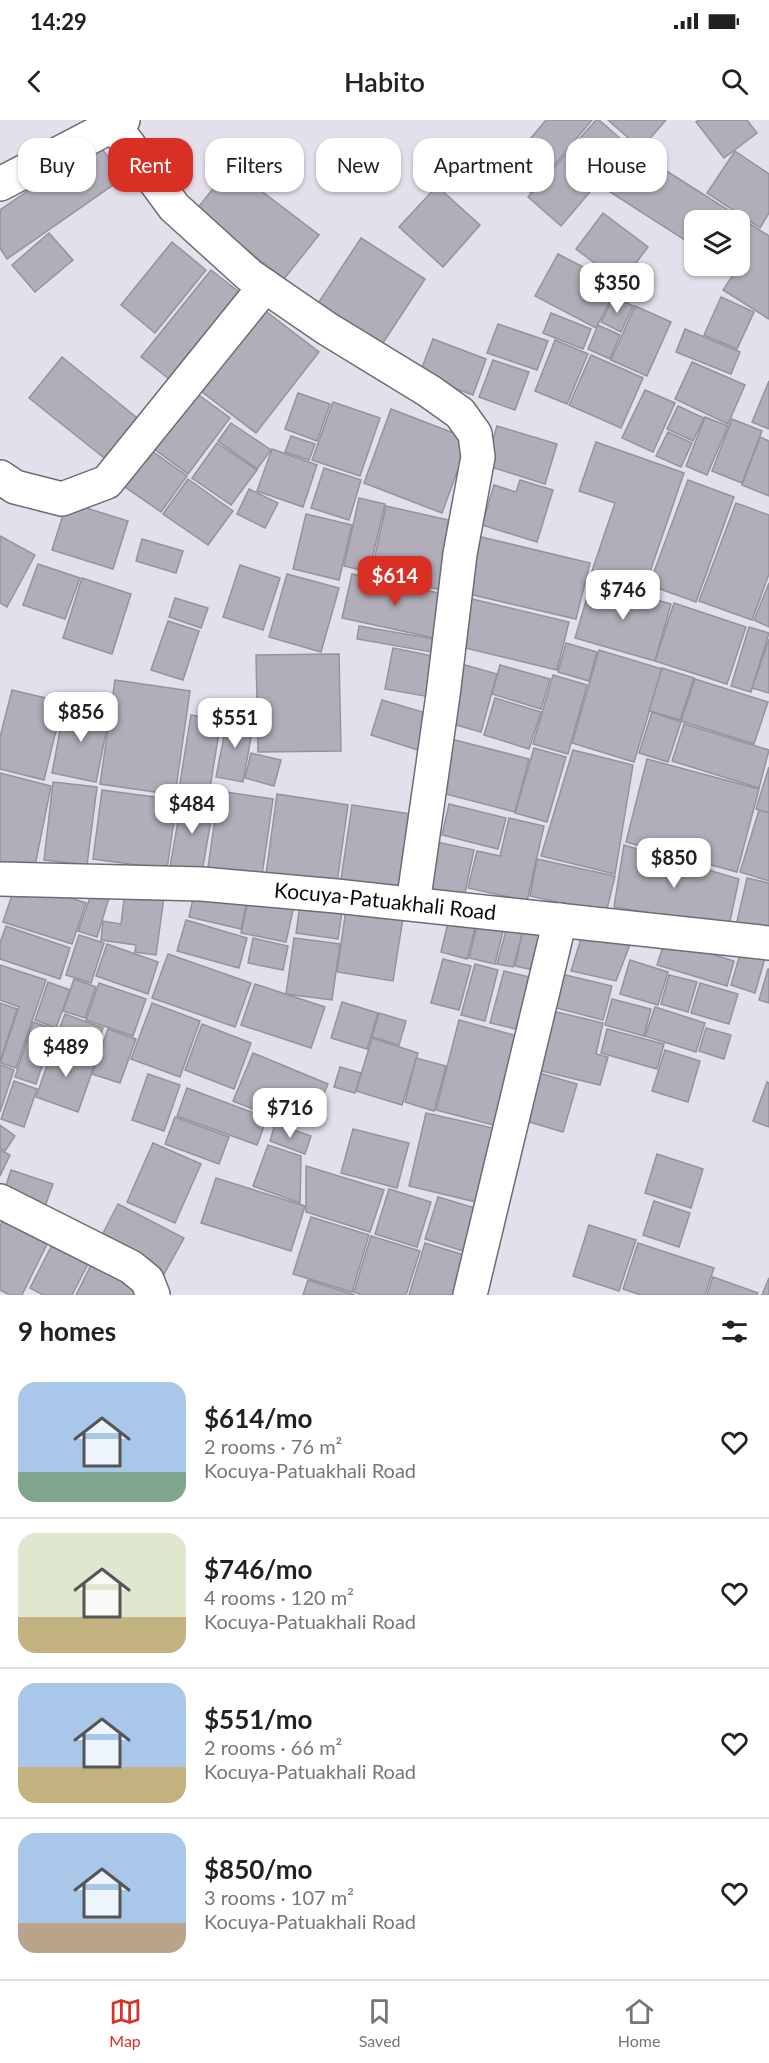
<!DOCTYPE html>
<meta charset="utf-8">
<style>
:root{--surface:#fff;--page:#f6f6f6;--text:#222;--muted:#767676;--line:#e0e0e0;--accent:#d93025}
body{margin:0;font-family:Lato,sans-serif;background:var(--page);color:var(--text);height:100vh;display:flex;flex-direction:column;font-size:22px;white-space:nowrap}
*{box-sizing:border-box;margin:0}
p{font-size:20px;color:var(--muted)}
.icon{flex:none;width:33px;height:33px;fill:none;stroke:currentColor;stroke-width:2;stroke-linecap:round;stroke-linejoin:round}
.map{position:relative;height:1175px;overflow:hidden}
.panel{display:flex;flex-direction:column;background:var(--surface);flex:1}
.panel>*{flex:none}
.hud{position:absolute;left:18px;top:18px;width:734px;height:54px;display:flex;gap:12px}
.buttons{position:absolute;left:684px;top:90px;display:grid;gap:12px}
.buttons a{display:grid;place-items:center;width:66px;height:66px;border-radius:12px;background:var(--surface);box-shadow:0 2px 4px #0004;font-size:30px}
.price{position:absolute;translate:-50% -51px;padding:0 14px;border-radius:12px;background:#fff;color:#222;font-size:20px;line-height:39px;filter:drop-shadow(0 2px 3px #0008)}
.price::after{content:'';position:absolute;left:50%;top:36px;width:18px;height:14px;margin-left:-9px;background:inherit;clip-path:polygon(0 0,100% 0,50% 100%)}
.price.on{background:var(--accent);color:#fff}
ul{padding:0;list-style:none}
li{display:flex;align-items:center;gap:18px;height:150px;padding:0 18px}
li+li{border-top:2px solid var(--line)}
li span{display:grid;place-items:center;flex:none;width:168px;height:120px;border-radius:18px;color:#555}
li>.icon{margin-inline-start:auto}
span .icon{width:72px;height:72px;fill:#fffc;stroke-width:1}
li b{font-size:26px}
h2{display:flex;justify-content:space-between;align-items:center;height:72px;padding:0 18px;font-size:26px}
.chip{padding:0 21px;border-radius:18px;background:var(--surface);box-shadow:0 2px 4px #0004;font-size:21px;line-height:54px}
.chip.on{background:var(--accent);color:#fff}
.status{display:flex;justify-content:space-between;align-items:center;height:42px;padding:0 30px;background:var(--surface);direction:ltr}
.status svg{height:16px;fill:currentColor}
header{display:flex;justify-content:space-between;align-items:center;height:78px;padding:0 18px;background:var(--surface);font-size:27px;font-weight:600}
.dock{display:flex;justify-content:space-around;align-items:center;height:84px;border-top:2px solid var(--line);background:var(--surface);font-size:16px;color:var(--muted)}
.dock a{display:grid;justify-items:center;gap:3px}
.dock .on{color:var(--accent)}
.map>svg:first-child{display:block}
</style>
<div class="status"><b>14:29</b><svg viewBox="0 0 49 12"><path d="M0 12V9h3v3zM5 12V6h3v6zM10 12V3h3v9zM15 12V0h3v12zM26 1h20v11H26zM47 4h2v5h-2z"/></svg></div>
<header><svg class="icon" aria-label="back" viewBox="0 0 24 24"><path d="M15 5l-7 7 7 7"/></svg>Habito<svg class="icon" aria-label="search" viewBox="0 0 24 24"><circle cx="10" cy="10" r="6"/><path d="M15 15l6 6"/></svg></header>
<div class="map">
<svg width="769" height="1175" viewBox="0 0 769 1175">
<rect width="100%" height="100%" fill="#e3dfeb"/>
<g fill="#b2aeb9" stroke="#96929d" stroke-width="1.5">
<polygon points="546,0 592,0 531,73 504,50"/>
<polygon points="596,0 599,0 629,26 561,106 528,77"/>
<polygon points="608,0 666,0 641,29"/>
<polygon points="699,0 747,0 757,13 724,38 696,2"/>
<polygon points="98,23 123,58 7,139 0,128 0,90"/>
<polygon points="632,29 769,116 769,199 723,170 735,152 725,146 740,146 740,100 694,100 694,126 607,70"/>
<polygon points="735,31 769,54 769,93 760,108 707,73"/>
<polygon points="230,47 319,115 284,159 196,90"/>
<polygon points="437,66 480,105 443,147 399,107"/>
<polygon points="603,93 648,127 621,163 576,129"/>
<polygon points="49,113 73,140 35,172 12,145"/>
<polygon points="361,118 425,159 379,229 315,188"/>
<polygon points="172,122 206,150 155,213 121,185"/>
<polygon points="558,134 618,165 596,208 535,176"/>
<polygon points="211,150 248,179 178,266 141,237"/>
<polygon points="614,176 633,186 621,212 601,202"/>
<polygon points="721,177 754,192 737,229 704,215"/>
<polygon points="255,183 319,232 256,313 193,265"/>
<polygon points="635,186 671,202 647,256 611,240"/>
<polygon points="551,193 591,209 583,229 543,213"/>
<polygon points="498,204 548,221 537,250 487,233"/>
<polygon points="598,205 620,215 610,239 588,229"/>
<polygon points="685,209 740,232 731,254 676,232"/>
<polygon points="433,219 486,239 473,275 419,255"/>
<polygon points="555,220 588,234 567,284 535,271"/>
<polygon points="591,235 643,258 621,308 569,285"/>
<polygon points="62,237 146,305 113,345 29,278"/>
<polygon points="493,240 529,252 515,290 479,277"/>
<polygon points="692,242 745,265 728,304 675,279"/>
<polygon points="769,261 769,309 752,302"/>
<polygon points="192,270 230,298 188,354 150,326"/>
<polygon points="645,270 675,283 653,332 622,318"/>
<polygon points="298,273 330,284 317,321 285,309"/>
<polygon points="333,282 380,298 360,356 312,340"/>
<polygon points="678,286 704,298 693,321 667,309"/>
<polygon points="391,289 469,319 442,393 364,363"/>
<polygon points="705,297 728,306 707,355 686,346"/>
<polygon points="732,299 762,311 742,363 712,351"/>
<polygon points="231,303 271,330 257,349 218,321"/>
<polygon points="497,306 557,324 545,364 485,345"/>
<polygon points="668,312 692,323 681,347 656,336"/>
<polygon points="291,316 315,324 309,340 285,332"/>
<polygon points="760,317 769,321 769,376 742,365"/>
<polygon points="596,322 684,353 644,469 592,451 615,383 579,371"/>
<polygon points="217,323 257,350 231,385 192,358"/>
<polygon points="145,326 187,356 161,392 118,362"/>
<polygon points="272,329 317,345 303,387 257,371"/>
<polygon points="324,348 361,360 349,400 311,388"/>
<polygon points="188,359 233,391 208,425 163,394"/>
<polygon points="520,360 553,370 537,422 482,405 494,365 516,372"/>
<polygon points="688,360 734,377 696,482 649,465"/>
<polygon points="249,369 278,383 265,408 237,394"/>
<polygon points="359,378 385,384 369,452 344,446"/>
<polygon points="67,382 128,401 113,449 52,430"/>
<polygon points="736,383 769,395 769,454 752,500 699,481"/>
<polygon points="386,386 462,403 446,471 371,454"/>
<polygon points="306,394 352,405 339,460 293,449"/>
<polygon points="473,415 590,443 576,499 460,472"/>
<polygon points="0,416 35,435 7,487 0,483"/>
<polygon points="142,419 183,431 176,453 136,441"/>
<polygon points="38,444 80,458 65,499 23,485"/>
<polygon points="240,445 280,458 263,510 223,497"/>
<polygon points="287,454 339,468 321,532 269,517"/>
<polygon points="352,454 448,475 439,519 342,498"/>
<polygon points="82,458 131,474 112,534 63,518"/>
<polygon points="592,461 671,484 655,541 575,518"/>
<polygon points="769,463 769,507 754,500"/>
<polygon points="175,478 208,488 201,508 169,497"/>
<polygon points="468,478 569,502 557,550 457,526"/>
<polygon points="674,483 746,507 727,564 655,541"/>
<polygon points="168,501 199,511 183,560 151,550"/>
<polygon points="359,506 440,520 437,533 357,519"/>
<polygon points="749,507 769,513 751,572 731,566"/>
<polygon points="769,519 769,573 752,568"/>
<polygon points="566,523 597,532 589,561 558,552"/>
<polygon points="393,528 438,537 430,577 385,569"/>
<polygon points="599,530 662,549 634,642 572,623"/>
<polygon points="339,534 341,631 258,632 256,535"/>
<polygon points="458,543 497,554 481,612 442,601"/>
<polygon points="500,545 550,559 541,589 492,574"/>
<polygon points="662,548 694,558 680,600 649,591"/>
<polygon points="553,555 587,565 568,634 533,624"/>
<polygon points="695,559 768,582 754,624 681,601"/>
<polygon points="115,560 190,571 175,675 100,664"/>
<polygon points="12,570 63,582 44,660 0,649 0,617"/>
<polygon points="495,578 541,592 529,629 484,615"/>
<polygon points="382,580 429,594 418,630 371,615"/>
<polygon points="65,584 110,593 96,662 52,653"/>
<polygon points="652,592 681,602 668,642 639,633"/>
<polygon points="191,595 221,600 209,674 179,669"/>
<polygon points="228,596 254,601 243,662 216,657"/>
<polygon points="684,604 769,630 759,668 672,641"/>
<polygon points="451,619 529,639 515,692 438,672"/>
<polygon points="534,628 566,637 547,702 515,693"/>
<polygon points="573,630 633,645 615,754 541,736"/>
<polygon points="251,633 281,640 274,666 245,658"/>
<polygon points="647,639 759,669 737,752 626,722"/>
<polygon points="769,647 769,693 756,689"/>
<polygon points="0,653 51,666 34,751 0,747"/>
<polygon points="53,662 97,667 87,745 44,740"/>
<polygon points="102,670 177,680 167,749 93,739"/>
<polygon points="219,671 273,679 262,755 208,747"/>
<polygon points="277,674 348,685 337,763 266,754"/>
<polygon points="182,678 214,683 202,752 170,747"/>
<polygon points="449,684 506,698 498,729 442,715"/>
<polygon points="352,685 423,696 411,770 341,759"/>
<polygon points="759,690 769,693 769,761 740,752"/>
<polygon points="509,698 544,706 527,781 468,768 477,731 500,736"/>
<polygon points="428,720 474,730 464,777 418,767"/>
<polygon points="624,725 739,759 729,806 614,787"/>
<polygon points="537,739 615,756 606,793 530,776"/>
<polygon points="747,758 769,763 769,813 736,806"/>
<polygon points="17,760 86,783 72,824 3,802"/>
<polygon points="195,770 247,782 241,809 189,797"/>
<polygon points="92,772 109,778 97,817 78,811"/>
<polygon points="125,772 164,777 156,835 135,832 136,825 101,820 103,801 121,804"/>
<polygon points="248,781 293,790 286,822 241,813"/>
<polygon points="300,785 342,792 338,819 296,813"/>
<polygon points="346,789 403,798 393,861 337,852"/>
<polygon points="450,794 477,801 467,839 441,832"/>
<polygon points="186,800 247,818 239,848 177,831"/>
<polygon points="478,801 504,807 495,844 469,838"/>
<polygon points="6,806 70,828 60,859 0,839 0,823"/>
<polygon points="507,807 523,811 513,847 497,844"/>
<polygon points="523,809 550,814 542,852 515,846"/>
<polygon points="583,812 631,822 616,861 571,851"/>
<polygon points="79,815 104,823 91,863 66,855"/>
<polygon points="253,818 288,826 283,850 248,843"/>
<polygon points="294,818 340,824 332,880 286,874"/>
<polygon points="665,820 734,841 727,866 657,845"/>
<polygon points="107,824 158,842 148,874 96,856"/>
<polygon points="741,831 765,838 755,873 731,865"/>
<polygon points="168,834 251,863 235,907 152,878"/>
<polygon points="443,839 471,846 459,890 431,883"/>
<polygon points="630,840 668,852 658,885 620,874"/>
<polygon points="475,844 498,850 485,901 461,895"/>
<polygon points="0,845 46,860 16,948 0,943 19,887 0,880"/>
<polygon points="768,849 769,849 769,883 759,880"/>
<polygon points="504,851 538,859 525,911 490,903"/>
<polygon points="557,853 612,866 603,900 549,886"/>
<polygon points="669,855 697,862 688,892 661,884"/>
<polygon points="74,859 96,867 85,898 63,891"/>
<polygon points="48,862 70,870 56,908 35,900"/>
<polygon points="99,863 146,879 133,916 86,900"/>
<polygon points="700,863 738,874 729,904 691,893"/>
<polygon points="255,864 325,887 311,928 241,905"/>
<polygon points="612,879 651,889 644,916 605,905"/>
<polygon points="342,882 378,893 367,929 331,918"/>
<polygon points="0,883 17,889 0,942"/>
<polygon points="152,883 200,901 180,957 131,939"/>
<polygon points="655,887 705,903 696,932 645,916"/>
<polygon points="544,889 603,903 596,934 608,937 600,965 529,948"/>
<polygon points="379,893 406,901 399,925 372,917"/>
<polygon points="65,894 103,908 94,934 55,920"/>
<polygon points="459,900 528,919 505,1008 436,990"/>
<polygon points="33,902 54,909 36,964 15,957"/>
<polygon points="202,904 251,923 234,969 185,950"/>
<polygon points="706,908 731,915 724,939 699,931"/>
<polygon points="108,909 136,919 120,963 92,954"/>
<polygon points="607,909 664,924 657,949 601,933"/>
<polygon points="372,918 418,933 402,985 356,971"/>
<polygon points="55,923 97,938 78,992 36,977"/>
<polygon points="665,930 700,941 688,982 652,971"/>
<polygon points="253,933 328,964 312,1002 262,980 258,991 233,981"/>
<polygon points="416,938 446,946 434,991 405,982"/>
<polygon points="0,945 14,950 0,992"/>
<polygon points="340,947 361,953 355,973 334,967"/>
<polygon points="529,950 577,964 563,1012 516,998"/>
<polygon points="148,954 180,965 164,1011 132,1000"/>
<polygon points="14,961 37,969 24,1007 1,999"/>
<polygon points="767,962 769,963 769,1007 753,1001"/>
<polygon points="187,968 267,998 257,1025 177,996"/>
<polygon points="426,993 493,1008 476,1082 409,1066"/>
<polygon points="175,997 229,1017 219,1044 165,1024"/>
<polygon points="275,1004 311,1016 305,1034 270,1021"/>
<polygon points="0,1005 15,1016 5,1031 0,1028"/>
<polygon points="353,1009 409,1023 397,1068 341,1053"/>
<polygon points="153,1023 201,1044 175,1103 127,1082"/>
<polygon points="268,1025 301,1036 300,1083 253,1066"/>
<polygon points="0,1030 10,1035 0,1056"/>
<polygon points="657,1034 703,1049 691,1088 645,1073"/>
<polygon points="306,1046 384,1070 370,1112 306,1092"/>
<polygon points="11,1050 53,1064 43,1092 2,1078"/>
<polygon points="216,1058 305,1086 291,1131 201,1103"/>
<polygon points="389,1069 431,1082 417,1127 375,1114"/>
<polygon points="438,1077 475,1088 463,1131 425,1119"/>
<polygon points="654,1081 690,1093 679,1127 643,1115"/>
<polygon points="118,1084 184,1118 163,1156 98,1123"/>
<polygon points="5,1096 50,1118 22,1175 10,1175 0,1170 0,1106"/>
<polygon points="311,1097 369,1115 352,1172 293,1154"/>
<polygon points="589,1105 636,1120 619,1171 573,1156"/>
<polygon points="371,1116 420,1131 406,1175 362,1175 354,1172"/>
<polygon points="53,1123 89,1142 72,1175 43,1175 30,1168"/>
<polygon points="425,1123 477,1139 466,1175 409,1175"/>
<polygon points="638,1123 714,1148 705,1175 641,1175 623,1169"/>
<polygon points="92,1143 147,1175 76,1175"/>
<polygon points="713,1157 758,1173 757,1175 707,1175"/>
<polygon points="769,1158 769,1175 762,1175"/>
<polygon points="308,1160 355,1175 303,1175"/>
</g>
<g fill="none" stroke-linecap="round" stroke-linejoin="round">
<g stroke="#6f6b76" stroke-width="36">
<g id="minor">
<polyline points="114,5 174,87 249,155 326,208 429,271 460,293 475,314 478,337 460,434 443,575 413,784"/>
<polyline points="0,64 123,0"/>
<polyline points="0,357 15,367 62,379 107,362 265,166"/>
<polyline points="0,1081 131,1147 147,1160 153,1175"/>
<polyline points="470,1175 560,800"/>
</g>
</g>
<g stroke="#6f6b76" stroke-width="36">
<g id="secondary">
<path id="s1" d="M 0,759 L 202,764 L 336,776 L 769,823"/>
</g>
</g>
<use href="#minor" stroke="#fff" stroke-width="33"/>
<use href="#secondary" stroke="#fff" stroke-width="33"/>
</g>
<g text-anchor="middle" stroke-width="5" stroke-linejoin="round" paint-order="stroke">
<g font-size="21" fill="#0c0a0e" stroke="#e3dfeb">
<text dy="7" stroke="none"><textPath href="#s1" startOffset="386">Kocuya-Patuakhali Road</textPath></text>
</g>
</g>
</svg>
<div class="buttons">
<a><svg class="icon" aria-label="layers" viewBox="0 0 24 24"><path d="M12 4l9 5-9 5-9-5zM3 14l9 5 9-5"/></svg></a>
</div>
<b class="price" style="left:617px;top:194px">$350</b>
<b class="price on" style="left:395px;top:487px">$614</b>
<b class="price" style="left:623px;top:501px">$746</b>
<b class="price" style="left:81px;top:623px">$856</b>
<b class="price" style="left:235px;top:629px">$551</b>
<b class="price" style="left:192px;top:715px">$484</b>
<b class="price" style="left:674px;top:769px">$850</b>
<b class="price" style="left:66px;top:958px">$489</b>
<b class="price" style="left:290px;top:1019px">$716</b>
<div class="hud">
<a class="chip">Buy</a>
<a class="chip on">Rent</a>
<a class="chip">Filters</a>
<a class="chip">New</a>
<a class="chip">Apartment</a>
<a class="chip">House</a>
</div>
</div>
<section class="panel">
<h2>9 homes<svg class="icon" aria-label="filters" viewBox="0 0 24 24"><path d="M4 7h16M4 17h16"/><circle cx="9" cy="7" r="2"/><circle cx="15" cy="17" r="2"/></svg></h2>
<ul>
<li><span style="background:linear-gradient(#a9c7e8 75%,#7fa58c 0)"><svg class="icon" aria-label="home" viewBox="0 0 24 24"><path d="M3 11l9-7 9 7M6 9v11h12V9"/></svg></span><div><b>$614/mo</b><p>2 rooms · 76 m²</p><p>Kocuya-Patuakhali Road</p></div><svg class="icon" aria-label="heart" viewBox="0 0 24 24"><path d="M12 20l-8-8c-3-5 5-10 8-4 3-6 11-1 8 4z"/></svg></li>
<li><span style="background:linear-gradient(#dfe7d0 70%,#c2b280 0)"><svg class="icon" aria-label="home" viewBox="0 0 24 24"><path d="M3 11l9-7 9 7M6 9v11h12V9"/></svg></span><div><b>$746/mo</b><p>4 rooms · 120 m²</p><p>Kocuya-Patuakhali Road</p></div><svg class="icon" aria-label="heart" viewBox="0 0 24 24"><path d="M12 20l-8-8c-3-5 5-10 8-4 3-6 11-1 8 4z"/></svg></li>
<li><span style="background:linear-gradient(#a9c7e8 70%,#c2b280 0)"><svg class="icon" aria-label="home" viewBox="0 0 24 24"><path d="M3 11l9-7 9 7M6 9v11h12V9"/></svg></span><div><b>$551/mo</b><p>2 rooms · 66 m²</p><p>Kocuya-Patuakhali Road</p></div><svg class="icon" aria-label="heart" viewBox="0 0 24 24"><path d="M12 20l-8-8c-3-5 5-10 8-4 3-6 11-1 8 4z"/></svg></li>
<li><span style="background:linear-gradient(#a9c7e8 75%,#b9a48a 0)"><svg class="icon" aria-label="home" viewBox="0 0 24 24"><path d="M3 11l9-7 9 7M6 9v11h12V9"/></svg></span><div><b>$850/mo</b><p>3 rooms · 107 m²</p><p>Kocuya-Patuakhali Road</p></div><svg class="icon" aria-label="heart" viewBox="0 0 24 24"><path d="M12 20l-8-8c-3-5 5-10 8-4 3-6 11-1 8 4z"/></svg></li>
</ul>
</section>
<nav class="dock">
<a class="on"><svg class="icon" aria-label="map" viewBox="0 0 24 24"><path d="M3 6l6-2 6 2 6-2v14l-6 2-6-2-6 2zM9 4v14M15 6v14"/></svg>Map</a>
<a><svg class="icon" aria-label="saved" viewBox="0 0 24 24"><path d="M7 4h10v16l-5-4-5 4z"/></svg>Saved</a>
<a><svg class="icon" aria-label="home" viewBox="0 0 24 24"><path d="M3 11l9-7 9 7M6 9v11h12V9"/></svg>Home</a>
</nav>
